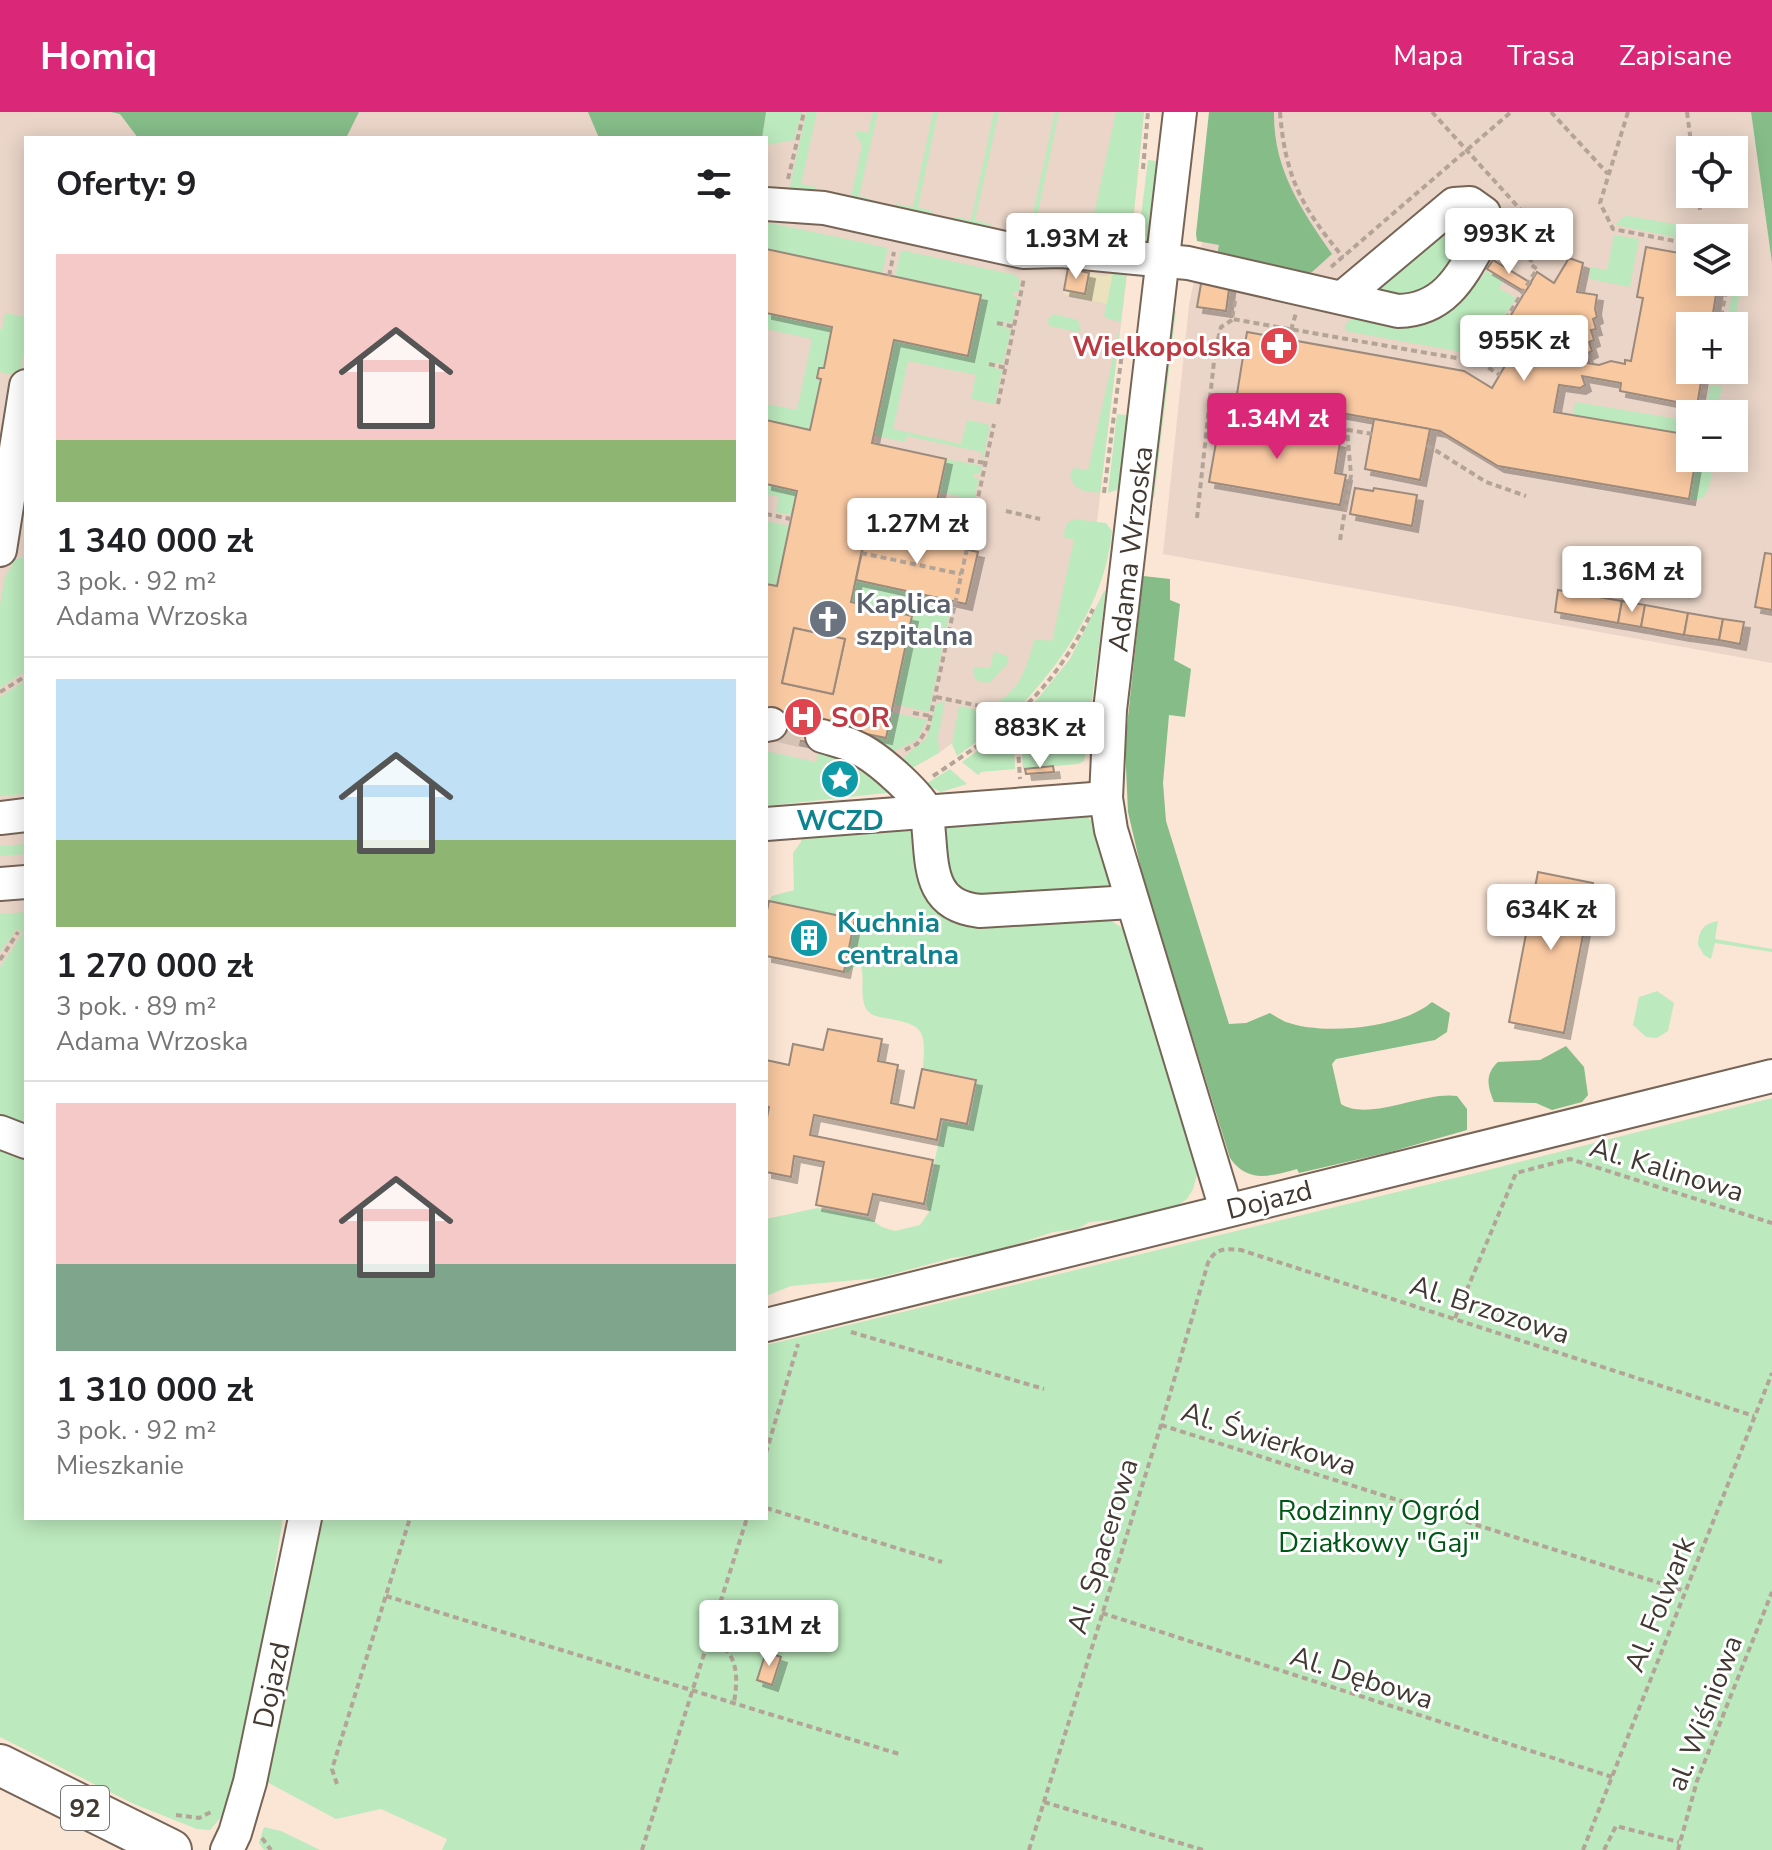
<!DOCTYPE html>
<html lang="pl">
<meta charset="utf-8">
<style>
:root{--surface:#fff;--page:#f2f2f2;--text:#202124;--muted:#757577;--line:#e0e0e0;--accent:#db2777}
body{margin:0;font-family:"Nunito Sans",sans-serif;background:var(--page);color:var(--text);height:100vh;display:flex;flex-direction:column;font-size:30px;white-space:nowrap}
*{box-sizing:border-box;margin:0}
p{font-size:26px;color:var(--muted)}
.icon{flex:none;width:44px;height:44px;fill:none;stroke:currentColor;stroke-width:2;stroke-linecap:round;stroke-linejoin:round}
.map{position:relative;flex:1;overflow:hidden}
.details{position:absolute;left:24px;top:24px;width:744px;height:1384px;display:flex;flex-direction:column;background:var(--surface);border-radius:0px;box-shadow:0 4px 20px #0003}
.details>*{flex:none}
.fabs{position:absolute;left:1676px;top:24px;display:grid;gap:16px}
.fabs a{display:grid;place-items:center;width:72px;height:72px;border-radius:0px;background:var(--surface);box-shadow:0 4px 20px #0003;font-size:40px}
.price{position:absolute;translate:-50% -68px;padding:0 18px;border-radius:8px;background:#fff;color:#222;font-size:26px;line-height:52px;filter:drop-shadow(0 2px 4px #0008)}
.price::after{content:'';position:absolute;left:50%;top:48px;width:24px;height:18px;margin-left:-12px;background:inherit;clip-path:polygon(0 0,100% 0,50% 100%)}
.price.active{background:var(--accent);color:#fff}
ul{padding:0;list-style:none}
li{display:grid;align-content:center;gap:16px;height:424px;padding:0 32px}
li+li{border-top:2px solid var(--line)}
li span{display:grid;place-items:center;height:248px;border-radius:0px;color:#555}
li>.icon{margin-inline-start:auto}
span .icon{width:144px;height:144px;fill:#fffc;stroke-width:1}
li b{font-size:34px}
h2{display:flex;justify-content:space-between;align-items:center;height:96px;padding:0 32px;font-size:34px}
header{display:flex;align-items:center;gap:48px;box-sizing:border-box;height:112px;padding:0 40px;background:var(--accent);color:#fff}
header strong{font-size:38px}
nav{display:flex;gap:44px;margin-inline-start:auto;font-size:28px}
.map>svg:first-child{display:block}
</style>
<header>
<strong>Homiq</strong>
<nav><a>Mapa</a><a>Trasa</a><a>Zapisane</a></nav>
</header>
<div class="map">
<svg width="1772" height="1738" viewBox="0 0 1772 1738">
<defs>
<filter id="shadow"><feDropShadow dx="6" dy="6" stdDeviation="0" flood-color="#0004"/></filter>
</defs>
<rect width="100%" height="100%" fill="#fbe6d6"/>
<g fill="#ead5c8" fill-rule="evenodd">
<polygon points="0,0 1144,0 1131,129 1097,409 1065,515 1000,595 939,641 910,657 766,691 766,26 26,26 26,1090 0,1082"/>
<path d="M 1215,0 L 1751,0 L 1772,151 L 1772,551 L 1163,442 L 1189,193 L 1202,130 ZM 1690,38 L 1734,38 L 1734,82 L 1690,82 ZM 1690,126 L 1734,126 L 1734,170 L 1690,170 ZM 1690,214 L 1734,214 L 1734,258 L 1690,258 ZM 1690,302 L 1734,302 L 1734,346 L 1690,346 Z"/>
</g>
<g fill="#bce9bd">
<polygon points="766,0 802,0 794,28 766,33 766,26 762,26"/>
<polygon points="806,0 817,0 801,72 816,75 817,80 788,85"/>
<polygon points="873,0 878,0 859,84 874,88 876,91 850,90 862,33 855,21 858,19 868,21"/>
<polygon points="933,0 938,0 918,95 932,99 933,107 894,99 896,92 913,95"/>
<polygon points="994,0 999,0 975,108 990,112 991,118 953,112 953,107 957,105 971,108"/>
<path d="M 1055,0 L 1059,0 L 1037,105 L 1054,111 C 1046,131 1029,125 1011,123 L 1011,119 L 1014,117 L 1029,119 Z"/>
<polygon points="1116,0 1144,0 1131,129 1071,122 1075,118 1090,121"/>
<polygon points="1148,48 1165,50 1151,132 1137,136"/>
<polygon points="1461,98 1476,111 1434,177 1414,188 1376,180 1376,174"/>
<polygon points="1629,104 1696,116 1689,128 1615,113 1622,105"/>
<polygon points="766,110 888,136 882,162 766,137"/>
<polygon points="1705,119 1735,124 1747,137 1734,215 1726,214 1740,137 1734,136 1734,126 1701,126"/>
<polygon points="1614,123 1639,127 1630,175 1589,167 1590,155 1607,158"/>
<polygon points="901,138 1015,163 1020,168 1019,180 1014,179 1013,184 1018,186 1012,211 1005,210 1004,215 1011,218 1003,252 997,250 995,256 1002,258 995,292 971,287 976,263 908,249 893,317 961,332 967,308 990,313 983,347 981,346 981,340 907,324 905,330 874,323 894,228 968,244 981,184 895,165"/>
<polygon points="1128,151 1100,381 1084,379 1074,373 1070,362 1074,356 1088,358 1121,210 1106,206 1104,203 1113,160"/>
<polygon points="1486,159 1503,169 1499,176 1516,186 1479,243 1345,219 1345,213 1362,198 1478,165 1481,167"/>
<polygon points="1169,198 1176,199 1154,386 1148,379"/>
<polygon points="5,201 26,205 26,228 19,264 0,260 0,218 2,218"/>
<polygon points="766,201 832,215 824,256 819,256 817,266 821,267 810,318 766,308 766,292 797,298 812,227 766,217"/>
<polygon points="1054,202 1078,208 1081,219 1078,220 1049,214 1048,207"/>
<polygon points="1710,273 1722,274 1718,295 1711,302 1705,301"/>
<polygon points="1576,290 1690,309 1690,323 1572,303"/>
<polygon points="1117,302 1134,304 1122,376 1108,381"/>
<path d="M 1696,346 L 1713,346 C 1711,362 1712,394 1689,387 Z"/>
<polygon points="946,347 982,354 980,362 975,361 973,365 979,367 974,388 939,380"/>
<polygon points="766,372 797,379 792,403 776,400 779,385 766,382"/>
<polygon points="937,387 973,395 964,437 867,416 871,395 932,408"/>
<path d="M 1074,407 L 1106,411 L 1112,419 C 1106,487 1063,550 1017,598 L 990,592 C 1020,584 1027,552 1035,527 L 1052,529 L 1074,428 L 1063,425 L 1067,411 Z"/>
<polygon points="766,409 790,414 777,474 766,472"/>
<polygon points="26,445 26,559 0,576 0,493 5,465 12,454 11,448"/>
<polygon points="856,468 952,489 929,600 893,592 912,504 851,490"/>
<polygon points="1104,479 1106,479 1087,625 1026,601 1070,547"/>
<polygon points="994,540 1008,544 1008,551 989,571 978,569 973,563 973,555 990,556"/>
<polygon points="26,568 26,682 0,684 0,585"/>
<polygon points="945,590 938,624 939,641 910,657 903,646 927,626 936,591"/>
<polygon points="959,594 1011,605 957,644 952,632"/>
<polygon points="891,600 927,608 917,628 890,641 874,626 874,624 886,626"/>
<polygon points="1020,606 1087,633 1084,649 1078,652 1023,657"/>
<polygon points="1013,613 1015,657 981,660 978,663 962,650"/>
<polygon points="766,639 816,650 819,640 848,648 864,662 870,658 895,680 766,694"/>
<polygon points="950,657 967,672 941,680 926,672"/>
<polygon points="1084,702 1096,713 1114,771 1111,776 980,790 953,779 942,722 949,712"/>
<path d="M 909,714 L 913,717 L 926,779 L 1107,806 L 1124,817 L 1198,1059 L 1193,1077 L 1187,1087 L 1172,1097 L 1154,1104 L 1090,1110 L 1077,1117 L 1053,1120 L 994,1140 L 952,1146 L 878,1166 L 791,1174 L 766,1184 L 766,1107 L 817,1096 L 869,1106 L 882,1115 L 895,1119 L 920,1113 L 929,1100 L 926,1091 L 943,1009 L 969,1013 L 977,967 L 923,956 C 926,917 924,913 885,906 C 879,905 872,904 867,898 C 859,887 865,867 861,854 L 853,855 L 848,861 L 844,860 L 855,807 L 769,789 L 772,784 L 794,778 L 793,741 L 801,730 L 801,721 Z"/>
<polygon points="26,732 26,742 0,744 0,734"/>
<polygon points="26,800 26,1020 0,1010 0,855 23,821 17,817 0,840 0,802"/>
<path d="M 1718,809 L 1715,827 L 1772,837 L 1772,840 L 1715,831 L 1711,847 L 1704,843 L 1698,833 C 1698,819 1704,811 1718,809 Z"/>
<polygon points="1657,879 1674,891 1668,919 1657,926 1646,925 1633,913 1639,885"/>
<polygon points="1772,986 1772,1738 442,1738 447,1727 381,1697 336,1707 265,1669 323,1406 766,1406 766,1233 1488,1058"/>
<polygon points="0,1031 26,1039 26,1406 283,1406 242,1653 222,1704 210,1718 197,1717 134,1692 0,1625"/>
<polygon points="264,1715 281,1719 320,1738 264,1738 259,1731"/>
</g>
<g fill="#85bc88">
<polygon points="111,0 359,0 346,26 138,26 120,2"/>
<polygon points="588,0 766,0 762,26 599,26"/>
<path d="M 1209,0 L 1274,0 C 1273,57 1301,97 1332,142 L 1312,160 L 1297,166 L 1216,150 L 1219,133 L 1197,129 L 1196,122 Z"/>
<polygon points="1751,0 1772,0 1772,151"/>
<path d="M 1143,464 L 1170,467 L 1170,488 L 1180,492 L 1174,548 L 1191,557 L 1185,605 L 1169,603 L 1163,671 L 1166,709 L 1229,912 L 1246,911 L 1270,901 C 1275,904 1281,908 1286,910 C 1324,924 1402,916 1432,890 L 1450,901 L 1447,920 L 1435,928 L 1336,947 L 1332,952 L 1341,992 C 1369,1010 1424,979 1457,984 L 1467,997 L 1467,1018 L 1390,1040 L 1299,1061 L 1297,1057 C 1271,1064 1248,1072 1230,1046 L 1144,769 L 1128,700 L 1125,633 Z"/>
<path d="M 1566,934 L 1584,955 L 1588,983 L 1582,990 L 1552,998 L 1536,991 L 1494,990 C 1487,974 1485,962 1498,950 L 1540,948 Z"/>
</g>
<polygon fill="#ebe1bc" points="1108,159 1113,160 1107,192 1063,182 1064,178 1085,182 1089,161 1106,164"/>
<g fill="#f9c9a2" stroke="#9c8a7b" stroke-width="2" fill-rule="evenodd" filter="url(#shadow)">
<polygon points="1646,135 1690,143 1690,170 1718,170 1711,214 1690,214 1690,258 1703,258 1697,294 1620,279 1621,271 1582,264 1585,273 1580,276 1559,273 1554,300 1690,323 1690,346 1696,346 1689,387 1498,354 1440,319 1237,282 1247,220 1464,259 1492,276 1506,252 1488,241 1537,160 1554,171 1569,146 1583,151 1577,180 1597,183 1595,197 1597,205 1593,207 1596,217 1591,218 1594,228 1589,230 1592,239 1586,242 1589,250 1587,251 1599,253 1611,249 1625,252 1625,248 1631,249 1643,186 1637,185"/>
<path d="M 766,137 L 981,183 L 968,244 L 894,228 L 872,331 L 946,347 L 933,408 L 871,395 L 851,490 L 912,504 L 886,626 L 824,613 L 820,633 L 769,622 L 766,600 L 766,472 L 777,474 L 797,379 L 766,372 L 766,308 L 810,318 L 821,267 L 817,266 L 819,256 L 824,256 L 832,215 L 766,201 ZM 794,516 L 845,527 L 833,582 L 782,571 Z"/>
<polygon points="1493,148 1531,171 1525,180 1487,157"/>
<polygon points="1068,156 1089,161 1085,182 1064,178"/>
<polygon points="1202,166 1230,170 1226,199 1197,195"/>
<polygon points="1277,289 1287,291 1282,319 1340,330 1335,361 1346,363 1340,393 1209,370 1220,308 1272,318"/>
<polygon points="1374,307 1430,317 1420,368 1365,357"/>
<polygon points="1355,376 1373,379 1374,376 1417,383 1412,414 1350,402"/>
<polygon points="867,416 978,440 966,492 856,468"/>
<polygon points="1765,441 1772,442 1772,498 1755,495"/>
<polygon points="1558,478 1622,489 1618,511 1555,500"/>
<polygon points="1622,489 1645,493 1641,515 1618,511"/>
<polygon points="1645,493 1688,501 1684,523 1641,515"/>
<polygon points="1688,501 1723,507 1719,528 1684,523"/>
<polygon points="1723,507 1744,510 1740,532 1719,528"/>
<polygon points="794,516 845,527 833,582 782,571"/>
<polygon points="1053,654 1054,660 1026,662 1025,657"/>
<polygon points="1538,760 1593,771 1564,921 1509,910"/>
<polygon points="769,789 855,807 844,860 766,844 766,803"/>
<polygon points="828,917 882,927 878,949 898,953 891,991 914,996 922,957 976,968 967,1012 941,1007 937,1028 814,1003 810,1023 933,1048 924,1092 873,1082 868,1103 816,1093 824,1050 794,1044 791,1065 766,1060 766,1011 769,995 766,994 766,948 789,953 793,932 823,938"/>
<polygon points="766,1540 781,1545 772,1573 757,1568"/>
</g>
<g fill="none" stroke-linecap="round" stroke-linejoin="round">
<polyline stroke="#d6c3b5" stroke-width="32" stroke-dasharray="32 16" stroke-linecap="butt" points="771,612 822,624"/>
<g stroke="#766557" stroke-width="36">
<g id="minor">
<polyline points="1180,0 1110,598 1106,686 1111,718 1226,1097"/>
<path d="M 766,92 L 824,96 L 1023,140 L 1062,139 L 1188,151 L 1398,199 C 1449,198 1464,158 1487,118 L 1484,101 L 1470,91 L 1454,92 L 1343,185"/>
<polyline points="0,438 26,274"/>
<polyline points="766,613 771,612"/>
<path d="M 822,624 C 834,628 846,630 857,636 C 877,645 915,679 926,698 C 929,705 928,715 929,722 C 932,762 933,794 980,799 L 1131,790"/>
<polyline points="0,706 26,703"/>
<polyline points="766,712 1106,686"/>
<polyline points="0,772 26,770"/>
<polyline points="0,1020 26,1030"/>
<polyline points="766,1213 1772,964"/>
<polyline points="227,1738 235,1721 250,1670 305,1406"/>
</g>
</g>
<g stroke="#766557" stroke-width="44">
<polyline id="major" points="0,1653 171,1738"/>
</g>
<g stroke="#b4a498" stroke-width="4" stroke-dasharray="6 4" stroke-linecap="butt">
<path d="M 1280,0 C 1285,65 1302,96 1343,145"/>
<polyline points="1432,0 1539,118 1570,121"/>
<polyline points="1551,0 1608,62"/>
<polyline points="1628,0 1600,91 1613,117 1690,132"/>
<polyline points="1687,0 1692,38"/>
<polyline points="1143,57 1148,0"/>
<polyline points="788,67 804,0"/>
<polyline points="1698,82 1700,98"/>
<polyline points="1695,126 1702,117"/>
<polyline points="1734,139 1734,144"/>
<polyline points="1331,155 1511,0"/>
<polyline points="889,164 894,140"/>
<polyline points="1235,189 1232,207 1479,250 1500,263"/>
<polyline points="997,211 1015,215"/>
<polyline points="1719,214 1728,170"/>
<polyline points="1291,218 1296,201"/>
<polyline points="1479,250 1537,157 1530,152 1539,118"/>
<polyline points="989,252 1006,256"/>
<polyline points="998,292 1024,166"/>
<polyline points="1209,294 1372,322"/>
<polyline points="1700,302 1709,258"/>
<polyline points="1427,333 1486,370 1526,384"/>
<polyline points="968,348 985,351"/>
<polyline points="1104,381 1122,241"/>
<polyline points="959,388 987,394"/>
<polyline points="1006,399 1040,407"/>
<polyline points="766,402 791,407"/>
<polyline points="1197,406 1215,240 1221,215 1232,208"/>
<polyline points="1340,428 1351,363 1347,317"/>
<polyline points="861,441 961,462"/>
<polyline points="0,580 26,564"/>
<polyline points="936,585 1019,602 1081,627"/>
<polyline points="913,601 931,604"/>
<polyline points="1016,605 1020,667"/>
<polyline points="905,638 917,632 928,616 994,312"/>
<path d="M 933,664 C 1008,615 1053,580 1093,497"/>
<polyline points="0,848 18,820"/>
<polyline points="1455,1206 1516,1061 1570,1047 1772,1111"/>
<polyline points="851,1220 1044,1277"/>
<polyline points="1161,1313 1685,1479"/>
<polyline points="766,1341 798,1232"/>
<polyline points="766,1396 942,1450"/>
<polyline points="386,1484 899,1642"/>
<polyline points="1102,1501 1612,1665"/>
<path d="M 710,1522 C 737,1543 739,1558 734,1591"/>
<polyline points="337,1672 332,1657 410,1406"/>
<polyline points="1044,1690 1203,1738"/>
<polyline points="176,1703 199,1706 213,1699"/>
<polyline points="262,1726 271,1738"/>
<polyline points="642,1738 747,1406"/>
<path d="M 1029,1738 L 1161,1313 L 1208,1151 C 1216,1135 1225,1137 1241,1138 L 1754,1304"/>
<polyline points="1583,1738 1772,1261"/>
<polyline points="1604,1738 1616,1714 1679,1730"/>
<polyline points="1678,1738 1697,1669 1772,1480"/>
</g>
<use href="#minor" stroke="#fff" stroke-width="32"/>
<use href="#major" stroke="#fff" stroke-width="40"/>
</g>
<defs>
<g id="pharmacy-disc" transform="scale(2)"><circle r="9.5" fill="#e0444e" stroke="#fff"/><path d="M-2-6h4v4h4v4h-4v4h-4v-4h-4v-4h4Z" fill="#fff"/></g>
<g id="church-disc" transform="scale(2)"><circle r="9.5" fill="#6b7280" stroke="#fff"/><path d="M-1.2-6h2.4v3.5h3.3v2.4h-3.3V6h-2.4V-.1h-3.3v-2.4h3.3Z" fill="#fff"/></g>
<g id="hospital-disc" transform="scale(2)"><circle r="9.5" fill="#e0444e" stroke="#fff"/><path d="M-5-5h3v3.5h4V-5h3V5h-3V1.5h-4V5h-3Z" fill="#fff"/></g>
<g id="sight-disc" transform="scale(2)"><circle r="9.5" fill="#0f9aa8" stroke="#fff"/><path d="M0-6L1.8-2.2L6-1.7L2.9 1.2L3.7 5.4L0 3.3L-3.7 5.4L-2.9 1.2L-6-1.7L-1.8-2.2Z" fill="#fff"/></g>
<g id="building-disc" transform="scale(2)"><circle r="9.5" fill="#0f9aa8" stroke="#fff"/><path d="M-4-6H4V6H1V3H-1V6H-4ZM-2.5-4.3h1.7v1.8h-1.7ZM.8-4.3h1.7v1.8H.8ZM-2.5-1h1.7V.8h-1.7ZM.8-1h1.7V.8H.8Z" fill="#fff"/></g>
</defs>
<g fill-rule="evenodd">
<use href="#pharmacy-disc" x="1279" y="234"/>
<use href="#church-disc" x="828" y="507"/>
<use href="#hospital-disc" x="803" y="605"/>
<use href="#sight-disc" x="840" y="667"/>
<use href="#building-disc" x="809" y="826"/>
</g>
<g text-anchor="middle" stroke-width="6" stroke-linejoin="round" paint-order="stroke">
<rect fill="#fff" stroke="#7a7470" stroke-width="2" x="61" y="1674" width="48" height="44" rx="6"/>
<g font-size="26" font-weight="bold" fill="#413932">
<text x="85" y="1705">92</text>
</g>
<g font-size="28" font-weight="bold" fill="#be3a42" stroke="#fff" text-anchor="end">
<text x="1251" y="244">Wielkopolska</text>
<text x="831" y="615" text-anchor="start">SOR</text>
</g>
<g font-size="28" fill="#413932" stroke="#fff">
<text transform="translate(1130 437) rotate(-83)" y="10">Adama Wrzoska</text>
<text transform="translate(1667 1057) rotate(17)" y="10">Al. Kalinowa</text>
<text transform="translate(1269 1087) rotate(-14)" y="10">Dojazd</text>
<text transform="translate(1490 1197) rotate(18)" y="10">Al. Brzozowa</text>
<text transform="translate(1269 1326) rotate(18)" y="10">Al. Świerkowa</text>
<text transform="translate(1102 1434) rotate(-73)" y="10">Al. Spacerowa</text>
<text transform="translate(1659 1492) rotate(-68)" y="10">Al. Folwark</text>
<text transform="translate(1362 1565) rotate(18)" y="10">Al. Dębowa</text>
<text transform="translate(271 1573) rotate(-78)" y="10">Dojazd</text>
<text transform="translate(1704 1601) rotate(-69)" y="10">al. Wiśniowa</text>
</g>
<g font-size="28" font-weight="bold" fill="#5b616d" stroke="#fff" text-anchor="start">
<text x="856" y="501">Kaplica<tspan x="856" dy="32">szpitalna</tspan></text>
</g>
<g font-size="28" font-weight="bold" fill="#0d838f" stroke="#fff">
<text x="840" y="718">WCZD</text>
<text x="837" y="820" text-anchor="start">Kuchnia<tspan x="837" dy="32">centralna</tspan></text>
</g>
<g font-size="28" fill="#005715" stroke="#fff">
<text x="1379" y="1408">Rodzinny Ogród<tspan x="1379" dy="32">Działkowy "Gaj"</tspan></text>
</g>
</g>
</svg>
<div class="fabs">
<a><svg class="icon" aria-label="locate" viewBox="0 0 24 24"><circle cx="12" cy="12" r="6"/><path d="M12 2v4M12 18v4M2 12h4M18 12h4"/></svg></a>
<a><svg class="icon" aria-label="layers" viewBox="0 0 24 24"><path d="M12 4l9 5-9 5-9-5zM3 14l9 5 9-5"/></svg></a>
<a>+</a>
<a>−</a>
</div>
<b class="price" style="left:1509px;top:164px">993K zł</b>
<b class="price" style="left:1076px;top:169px">1.93M zł</b>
<b class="price" style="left:1524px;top:271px">955K zł</b>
<b class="price active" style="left:1277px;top:349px">1.34M zł</b>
<b class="price" style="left:917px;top:454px">1.27M zł</b>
<b class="price" style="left:1632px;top:502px">1.36M zł</b>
<b class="price" style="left:1040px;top:658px">883K zł</b>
<b class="price" style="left:1551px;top:840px">634K zł</b>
<b class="price" style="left:769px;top:1556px">1.31M zł</b>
<section class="details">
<h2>Oferty: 9<svg class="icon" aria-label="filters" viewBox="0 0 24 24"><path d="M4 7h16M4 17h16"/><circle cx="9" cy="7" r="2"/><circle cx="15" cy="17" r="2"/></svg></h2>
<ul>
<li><span style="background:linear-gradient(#f6c9c9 75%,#8fb573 0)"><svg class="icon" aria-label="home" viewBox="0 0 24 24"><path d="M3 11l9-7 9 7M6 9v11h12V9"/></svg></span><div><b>1 340 000 zł</b><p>3 pok. · 92 m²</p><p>Adama Wrzoska</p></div></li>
<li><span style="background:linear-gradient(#bfe0f5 65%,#8fb573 0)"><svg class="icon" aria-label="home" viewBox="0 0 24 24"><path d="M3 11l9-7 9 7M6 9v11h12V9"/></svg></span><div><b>1 270 000 zł</b><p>3 pok. · 89 m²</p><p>Adama Wrzoska</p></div></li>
<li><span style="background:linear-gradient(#f6c9c9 65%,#7fa58c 0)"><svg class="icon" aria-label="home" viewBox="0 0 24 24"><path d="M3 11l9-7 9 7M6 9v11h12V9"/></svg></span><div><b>1 310 000 zł</b><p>3 pok. · 92 m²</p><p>Mieszkanie</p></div></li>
</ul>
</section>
</div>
